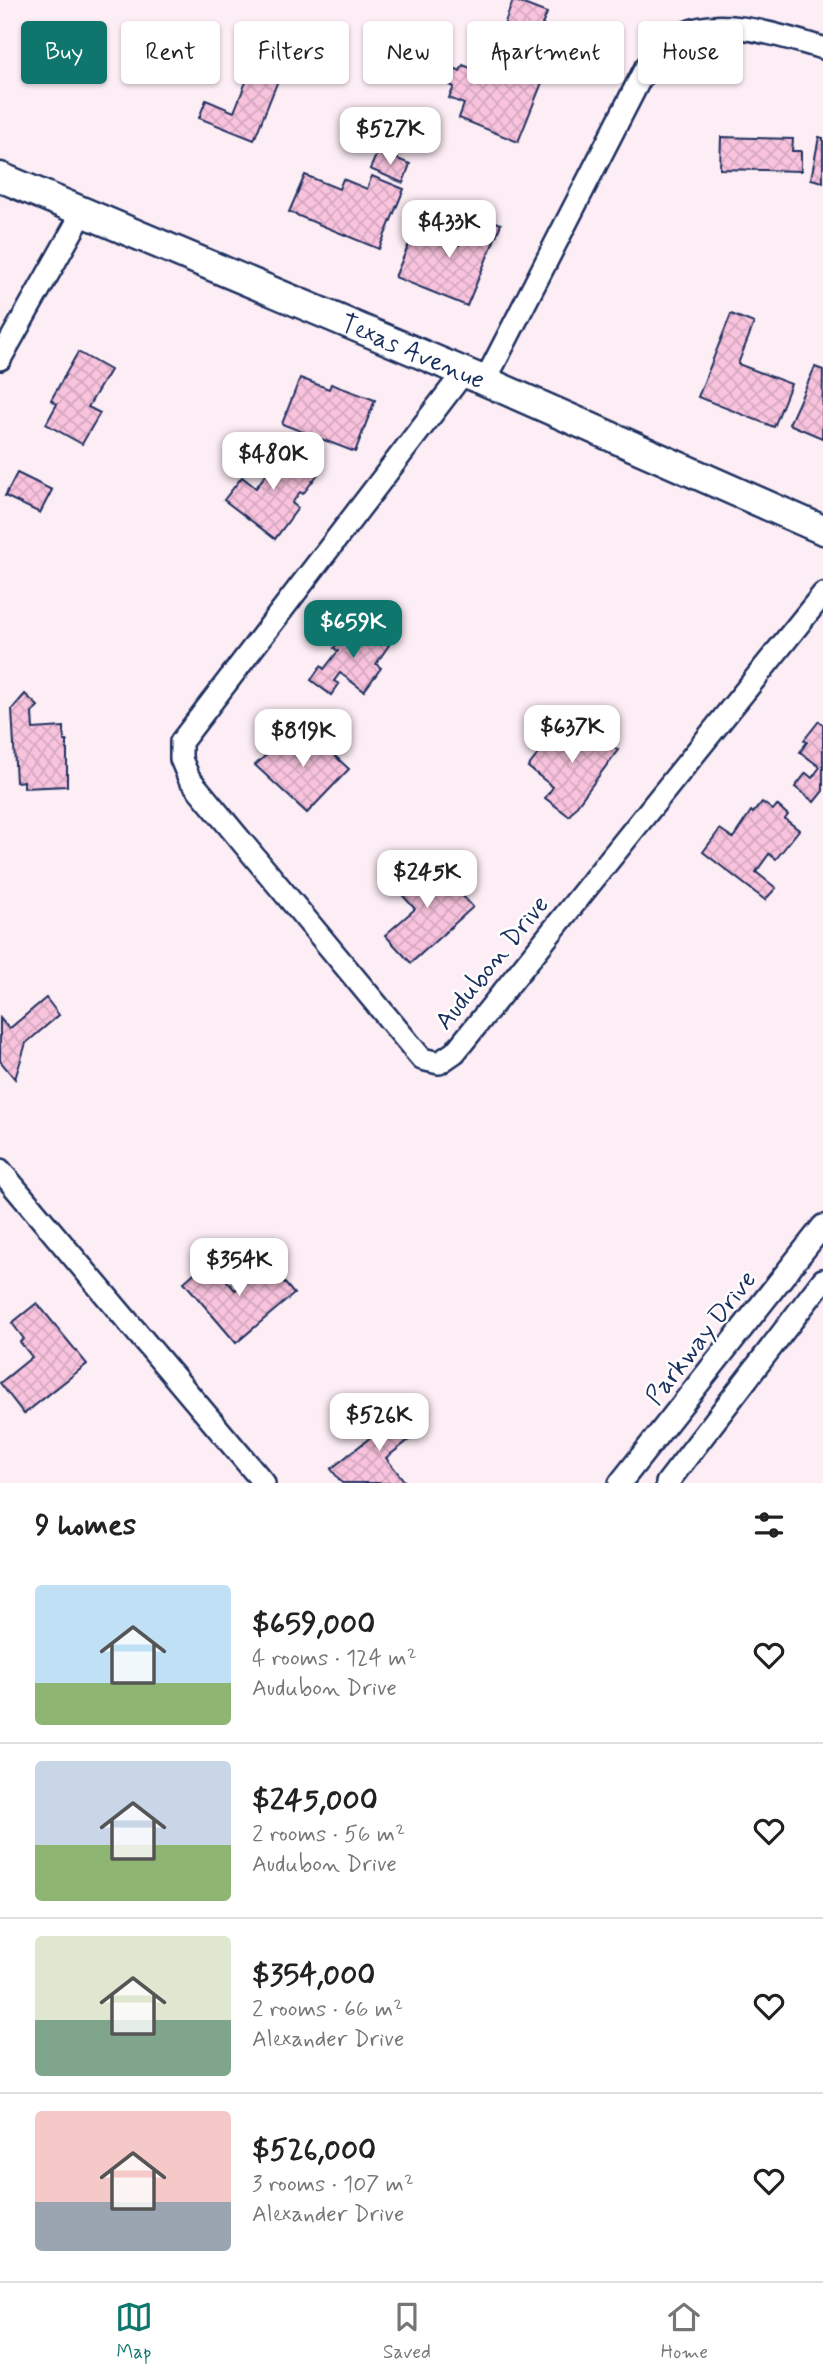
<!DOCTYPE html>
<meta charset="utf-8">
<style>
:root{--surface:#fff;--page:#f2f2f2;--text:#222;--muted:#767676;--line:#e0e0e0;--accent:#0f766e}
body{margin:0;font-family:Mynerve,sans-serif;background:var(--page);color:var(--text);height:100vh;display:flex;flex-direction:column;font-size:26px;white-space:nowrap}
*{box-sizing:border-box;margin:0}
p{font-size:23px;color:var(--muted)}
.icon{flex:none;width:38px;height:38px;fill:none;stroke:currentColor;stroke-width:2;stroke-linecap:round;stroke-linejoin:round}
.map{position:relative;height:1483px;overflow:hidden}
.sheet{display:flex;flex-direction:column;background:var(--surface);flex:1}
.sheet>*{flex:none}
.hud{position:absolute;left:21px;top:21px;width:782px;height:63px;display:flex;gap:14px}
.price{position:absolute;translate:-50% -60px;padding:0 16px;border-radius:14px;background:#fff;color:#222;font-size:23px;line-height:46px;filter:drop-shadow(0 2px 4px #0008)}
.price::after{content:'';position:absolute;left:50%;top:42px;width:21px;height:16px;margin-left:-10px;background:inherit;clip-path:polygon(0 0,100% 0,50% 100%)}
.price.selected{background:var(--accent);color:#fff}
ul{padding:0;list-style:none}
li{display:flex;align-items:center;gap:21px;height:175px;padding:0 35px}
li+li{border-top:2px solid var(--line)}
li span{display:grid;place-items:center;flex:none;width:196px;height:140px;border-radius:7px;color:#555}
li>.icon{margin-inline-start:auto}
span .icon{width:84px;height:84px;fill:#fffc;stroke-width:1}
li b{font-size:30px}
h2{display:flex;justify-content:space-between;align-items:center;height:84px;padding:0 35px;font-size:30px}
.pill{padding:0 24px;border-radius:7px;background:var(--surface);box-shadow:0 2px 5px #0004;font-size:24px;line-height:63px}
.pill.selected{background:var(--accent);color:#fff}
.tabs{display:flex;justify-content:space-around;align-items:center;height:98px;border-top:2px solid var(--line);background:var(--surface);font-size:19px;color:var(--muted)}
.tabs a{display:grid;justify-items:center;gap:4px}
.tabs .selected{color:var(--accent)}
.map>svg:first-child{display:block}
</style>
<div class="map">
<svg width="823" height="1483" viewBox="0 0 823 1483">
<defs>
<pattern id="building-cross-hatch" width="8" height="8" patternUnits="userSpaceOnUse" patternTransform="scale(1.75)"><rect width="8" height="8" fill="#f9c3dd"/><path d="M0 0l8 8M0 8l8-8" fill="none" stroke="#d5a8c0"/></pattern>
</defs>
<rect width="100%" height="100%" fill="#fdedf5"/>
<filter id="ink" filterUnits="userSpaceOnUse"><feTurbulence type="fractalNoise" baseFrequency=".0143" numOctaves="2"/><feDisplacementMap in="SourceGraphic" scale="14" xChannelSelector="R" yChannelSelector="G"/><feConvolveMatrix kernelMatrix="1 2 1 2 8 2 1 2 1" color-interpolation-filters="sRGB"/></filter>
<g filter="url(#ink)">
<g fill="url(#building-cross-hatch)" stroke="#1b2f5e" stroke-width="2">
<polygon points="513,0 547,13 542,25 562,33 518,142 459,118 464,104 449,98 454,87 450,85 456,69 460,71 463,65 473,69 482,46 495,51"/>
<polygon points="254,62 281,73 254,140 199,118 206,100 234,112"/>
<polygon points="721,137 793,139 792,151 801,151 801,171 720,169"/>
<polygon points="819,137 823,138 823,182 811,179"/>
<polygon points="378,151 410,164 403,183 370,169"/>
<polygon points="305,175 339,189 343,179 367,189 372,176 404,189 379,249 289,212"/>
<polygon points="472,212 501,224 467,306 395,277 416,227 459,245"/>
<polygon points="731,314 754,323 738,364 791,384 774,427 698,397"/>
<polygon points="78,352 110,370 88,407 100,413 82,444 46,424 57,404 51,400"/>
<polygon points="815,367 823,370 822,438 789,424"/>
<polygon points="300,378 329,389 331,384 375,400 355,452 282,424"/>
<polygon points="285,448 318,474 303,494 300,492 292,503 298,508 275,539 224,500 242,477 256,488 268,471 259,465 271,450 279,456"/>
<polygon points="17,473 52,490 40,513 5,496"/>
<polygon points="359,623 389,645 376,664 381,668 364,691 340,673 334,681 339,684 331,695 311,680 321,666 324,669 338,651 334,648 348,630 352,633"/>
<polygon points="25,694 38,706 32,713 33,729 64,727 64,741 67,741 67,786 24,788 24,781 16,782 12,709"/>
<polygon points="576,719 618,750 569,816 545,798 553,787 528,767 552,736 558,741"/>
<polygon points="819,721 823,725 823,791 814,802 795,787 806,773 812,778 820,767 800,752 807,742 804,740"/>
<polygon points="304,727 349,769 307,813 255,765 282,741 287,745"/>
<polygon points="762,802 773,810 777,805 788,815 785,819 799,830 776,859 769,854 756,872 776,888 765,900 703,852 720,829 733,838 751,811 753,813"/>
<polygon points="428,858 473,907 411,963 385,935 415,909 396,888"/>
<polygon points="46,998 59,1015 26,1043 15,1079 0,1061 0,1018 9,1029"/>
<polygon points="209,1260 235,1290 268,1263 294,1294 236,1343 184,1282"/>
<polygon points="37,1303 87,1364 24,1414 0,1383 32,1357 20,1342 24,1339 12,1323"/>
<polygon points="407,1408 424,1428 386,1458 406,1483 342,1483 331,1469"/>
</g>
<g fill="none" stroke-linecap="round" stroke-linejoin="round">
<g stroke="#1b2f5e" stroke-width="26">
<g id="minor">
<polyline points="0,359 83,212"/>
<polyline points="464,372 181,742 181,759 189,778 422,1059 439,1063 455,1052 823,594"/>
<path d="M 485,381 L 646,67 C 657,57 670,40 683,34 C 722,15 783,37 823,48"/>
<polyline points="0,1170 264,1483"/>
<polyline points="620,1483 823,1226"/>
<polyline points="667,1483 823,1280"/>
</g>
</g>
<g stroke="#1b2f5e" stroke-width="33">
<g id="tertiary">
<path id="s1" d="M 0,177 L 485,381 L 823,530"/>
</g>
</g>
<use href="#minor" stroke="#fff" stroke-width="21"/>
<use href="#tertiary" stroke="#fff" stroke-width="28"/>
</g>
</g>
<g text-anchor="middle" stroke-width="5" stroke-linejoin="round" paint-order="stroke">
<g font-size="26" fill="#1b2f5e" stroke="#fff">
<text dy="9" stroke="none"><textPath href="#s1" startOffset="448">Texas Avenue</textPath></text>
<text transform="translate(491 962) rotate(-51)" y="9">Audubon Drive</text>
<text transform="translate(700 1337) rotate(-52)" y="9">Parkway Drive</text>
</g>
</g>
</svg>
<b class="price" style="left:390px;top:167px">$527K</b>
<b class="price" style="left:449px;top:260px">$433K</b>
<b class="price" style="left:273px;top:492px">$480K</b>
<b class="price selected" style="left:353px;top:660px">$659K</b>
<b class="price" style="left:572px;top:765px">$637K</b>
<b class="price" style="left:303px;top:769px">$819K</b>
<b class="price" style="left:427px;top:910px">$245K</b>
<b class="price" style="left:239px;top:1298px">$354K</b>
<b class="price" style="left:379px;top:1453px">$526K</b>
<div class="hud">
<a class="pill selected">Buy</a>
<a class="pill">Rent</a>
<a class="pill">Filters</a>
<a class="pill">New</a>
<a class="pill">Apartment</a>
<a class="pill">House</a>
</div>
</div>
<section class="sheet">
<h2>9 homes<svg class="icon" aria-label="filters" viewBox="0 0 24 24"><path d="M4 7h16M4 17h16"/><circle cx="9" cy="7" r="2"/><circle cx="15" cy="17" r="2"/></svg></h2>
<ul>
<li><span style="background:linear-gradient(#bfe0f5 70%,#8fb573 0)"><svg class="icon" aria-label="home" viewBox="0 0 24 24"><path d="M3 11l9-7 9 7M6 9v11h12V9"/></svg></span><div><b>$659,000</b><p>4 rooms · 124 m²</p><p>Audubon Drive</p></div><svg class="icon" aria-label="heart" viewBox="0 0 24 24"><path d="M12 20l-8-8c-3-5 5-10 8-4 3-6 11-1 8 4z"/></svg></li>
<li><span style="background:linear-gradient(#c9d6e8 60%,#8fb573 0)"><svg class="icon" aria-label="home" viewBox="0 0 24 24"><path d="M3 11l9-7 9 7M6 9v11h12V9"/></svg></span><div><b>$245,000</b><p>2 rooms · 56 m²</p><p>Audubon Drive</p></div><svg class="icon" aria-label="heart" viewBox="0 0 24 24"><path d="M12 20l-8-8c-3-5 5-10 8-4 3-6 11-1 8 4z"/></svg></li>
<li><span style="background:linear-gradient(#dfe7d0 60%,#7fa58c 0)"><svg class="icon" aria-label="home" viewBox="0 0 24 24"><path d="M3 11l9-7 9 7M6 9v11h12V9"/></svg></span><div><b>$354,000</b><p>2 rooms · 66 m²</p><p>Alexander Drive</p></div><svg class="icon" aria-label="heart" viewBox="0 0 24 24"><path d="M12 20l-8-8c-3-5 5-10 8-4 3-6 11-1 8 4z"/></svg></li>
<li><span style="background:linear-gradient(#f6c9c9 65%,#9aa5b1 0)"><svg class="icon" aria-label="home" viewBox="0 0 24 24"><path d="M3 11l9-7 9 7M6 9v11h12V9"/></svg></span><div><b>$526,000</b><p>3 rooms · 107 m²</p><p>Alexander Drive</p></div><svg class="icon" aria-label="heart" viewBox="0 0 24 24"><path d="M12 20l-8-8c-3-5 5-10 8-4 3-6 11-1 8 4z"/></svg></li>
</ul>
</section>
<nav class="tabs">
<a class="selected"><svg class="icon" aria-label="map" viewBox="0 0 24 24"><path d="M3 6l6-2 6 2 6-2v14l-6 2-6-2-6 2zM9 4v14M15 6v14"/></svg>Map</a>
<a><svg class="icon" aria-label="saved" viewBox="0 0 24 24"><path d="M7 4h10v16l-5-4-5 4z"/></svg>Saved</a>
<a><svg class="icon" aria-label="home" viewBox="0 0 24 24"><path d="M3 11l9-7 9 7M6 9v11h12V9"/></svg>Home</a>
</nav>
